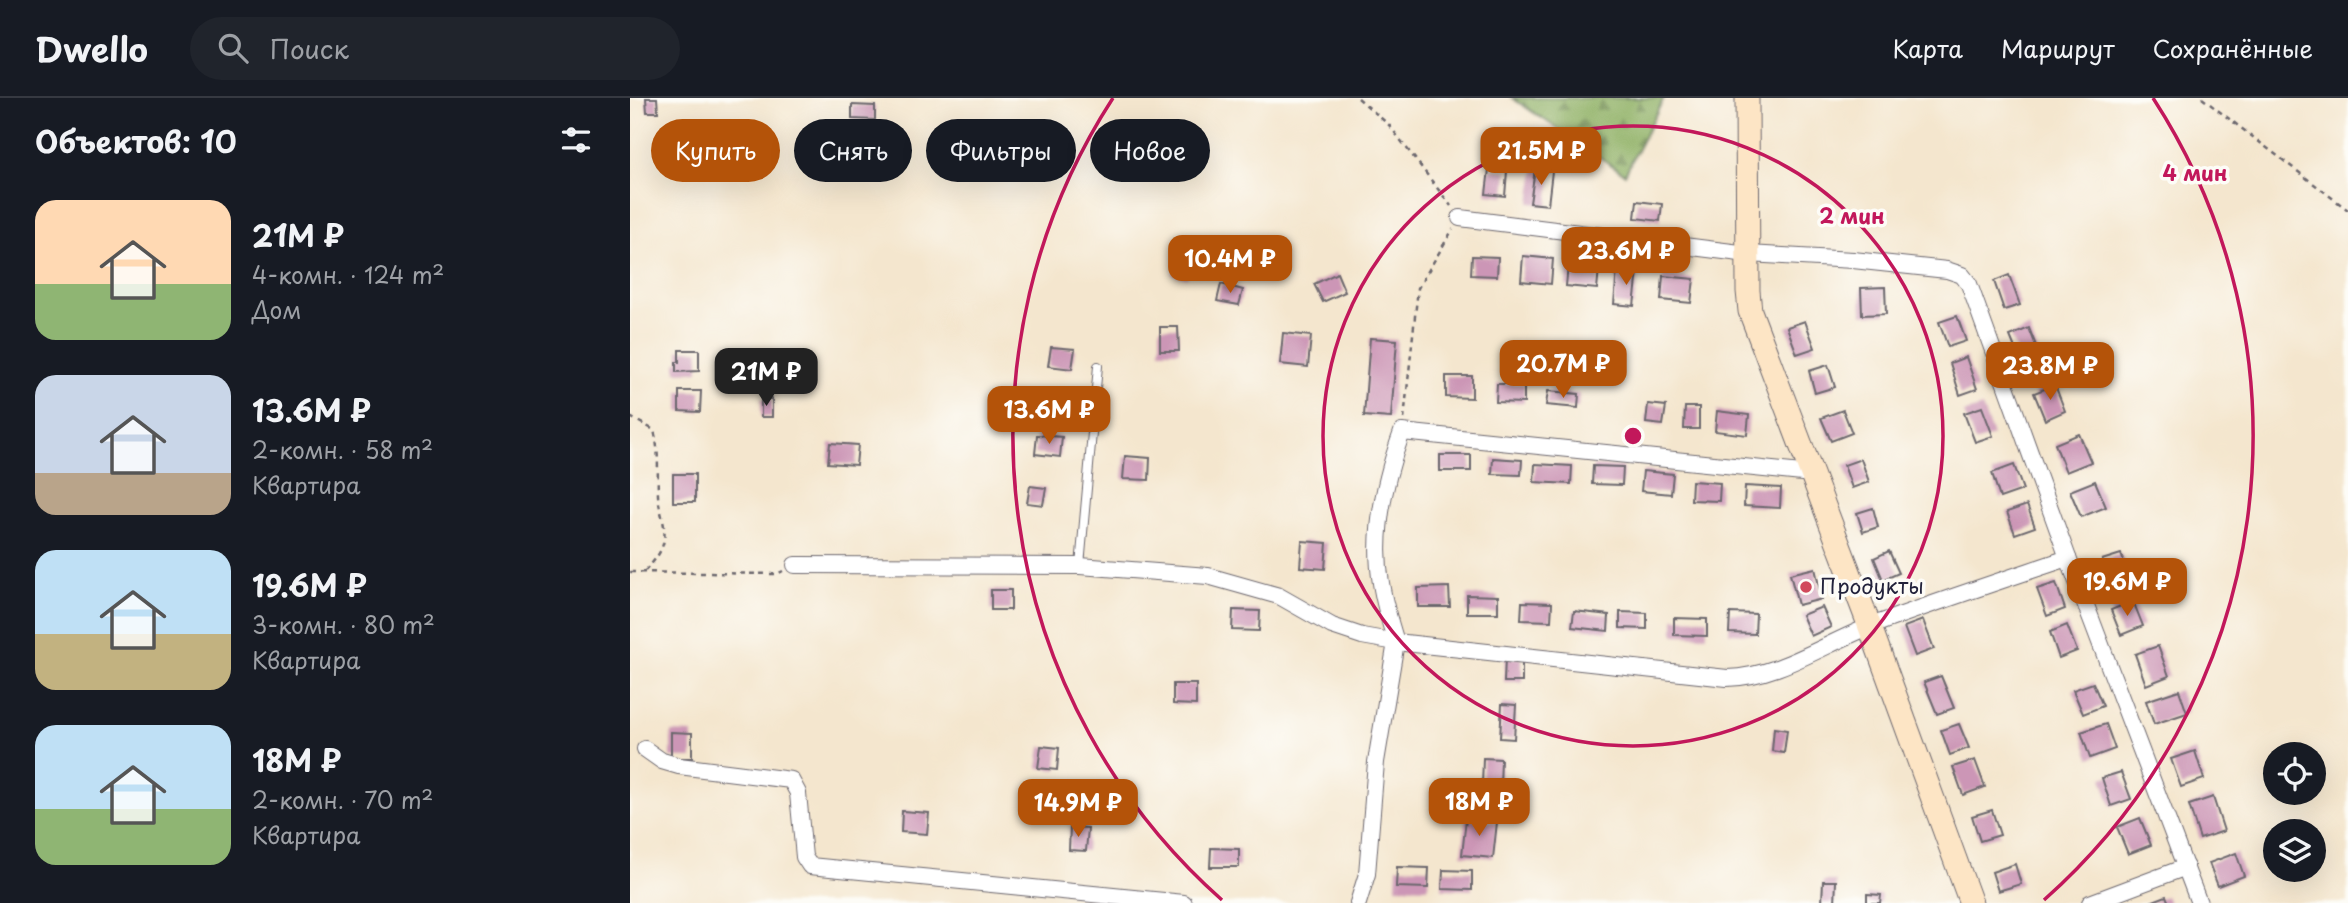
<!DOCTYPE html>
<html lang="ru">
<meta charset="utf-8">
<style>
:root{--surface:#171b24;--page:#20242c;--text:#f1f3f6;--muted:#9ea1a6;--line:#363941;--accent:#b45309}
body{margin:0;font-family:"Playpen Sans",sans-serif;background:var(--page);color:var(--text);height:100vh;display:flex;flex-direction:column;font-size:26px;white-space:nowrap}
*{box-sizing:border-box;margin:0}
p{font-size:23px;color:var(--muted)}
.icon{flex:none;width:38px;height:38px;fill:none;stroke:currentColor;stroke-width:2;stroke-linecap:round;stroke-linejoin:round}
.map{position:relative;flex:1;overflow:hidden}
.sheet{display:flex;flex-direction:column;background:var(--surface);width:630px}
.sheet>*{flex:none}
.hud{position:absolute;left:21px;top:21px;width:665px;height:63px;display:flex;gap:14px}
.buttons{position:absolute;left:1633px;top:644px;display:grid;gap:14px}
.buttons a{display:grid;place-items:center;width:63px;height:63px;border-radius:50%;background:var(--surface);box-shadow:0 7px 28px #0002;font-size:35px}
.price{position:absolute;translate:-50% -60px;padding:0 16px;border-radius:14px;background:var(--accent);color:#fff;font-size:23px;line-height:46px;filter:drop-shadow(0 2px 4px #0008)}
.price::after{content:'';position:absolute;left:50%;top:42px;width:21px;height:16px;margin-left:-10px;background:inherit;clip-path:polygon(0 0,100% 0,50% 100%)}
.price.current{background:#222;color:#fff}
ul{padding:0;list-style:none}
li{display:flex;align-items:center;gap:21px;height:175px;padding:0 35px}
li span{display:grid;place-items:center;flex:none;width:196px;height:140px;border-radius:21px;color:#555}
li>.icon{margin-inline-start:auto}
span .icon{width:84px;height:84px;fill:#fffc;stroke-width:1}
li b{font-size:30px}
h2{display:flex;justify-content:space-between;align-items:center;height:84px;padding:0 35px;font-size:30px}
.tag{padding:0 24px;border-radius:32px;background:var(--surface);box-shadow:0 7px 28px #0002;font-size:24px;line-height:63px}
.tag.current{background:var(--accent);color:#fff}
header{display:flex;align-items:center;gap:42px;box-sizing:border-box;height:98px;padding:0 35px;background:var(--surface);border-bottom:2px solid var(--line)}
header strong{font-size:33px}
nav{display:flex;gap:38px;margin-inline-start:auto;font-size:24px}
.search{width:490px;height:63px;background:var(--page);display:flex;align-items:center;gap:18px;box-sizing:border-box;padding:0 24px;border-radius:38px;color:var(--muted);font-size:26px}
main{display:flex;flex:1;min-height:0}
.map>svg:first-child{display:block}
</style>
<header>
<strong>Dwello</strong>
<div class="search"><svg class="icon" aria-label="search" viewBox="0 0 24 24"><circle cx="10" cy="10" r="6"/><path d="M15 15l6 6"/></svg>Поиск</div>
<nav><a>Карта</a><a>Маршрут</a><a>Сохранённые</a></nav>
</header>
<main>
<section class="sheet">
<h2>Объектов: 10<svg class="icon" aria-label="filters" viewBox="0 0 24 24"><path d="M4 7h16M4 17h16"/><circle cx="9" cy="7" r="2"/><circle cx="15" cy="17" r="2"/></svg></h2>
<ul>
<li><span style="background:linear-gradient(#ffd9b3 60%,#8fb573 0)"><svg class="icon" aria-label="home" viewBox="0 0 24 24"><path d="M3 11l9-7 9 7M6 9v11h12V9"/></svg></span><div><b>21M ₽</b><p>4-комн. · 124 m²</p><p>Дом</p></div></li>
<li><span style="background:linear-gradient(#c9d6e8 70%,#b9a48a 0)"><svg class="icon" aria-label="home" viewBox="0 0 24 24"><path d="M3 11l9-7 9 7M6 9v11h12V9"/></svg></span><div><b>13.6M ₽</b><p>2-комн. · 58 m²</p><p>Квартира</p></div></li>
<li><span style="background:linear-gradient(#bfe0f5 60%,#c2b280 0)"><svg class="icon" aria-label="home" viewBox="0 0 24 24"><path d="M3 11l9-7 9 7M6 9v11h12V9"/></svg></span><div><b>19.6M ₽</b><p>3-комн. · 80 m²</p><p>Квартира</p></div></li>
<li><span style="background:linear-gradient(#bfe0f5 60%,#8fb573 0)"><svg class="icon" aria-label="home" viewBox="0 0 24 24"><path d="M3 11l9-7 9 7M6 9v11h12V9"/></svg></span><div><b>18M ₽</b><p>2-комн. · 70 m²</p><p>Квартира</p></div></li>
</ul>
</section>
<div class="map">
<svg width="1718" height="805" viewBox="0 0 1718 805">
<defs>
<pattern id="forest-firs" width="22" height="20" patternUnits="userSpaceOnUse" patternTransform="scale(1.75)"><rect width="22" height="20" fill="#90b166"/><path d="M5 1l3.5 6h-7zM16 11l3.5 6h-7z" fill="#759055"/></pattern>
</defs>
<rect width="100%" height="100%" fill="#fdfcf7"/>
<filter id="ink" filterUnits="userSpaceOnUse"><feTurbulence type="fractalNoise" baseFrequency=".0143" numOctaves="2"/><feDisplacementMap in="SourceGraphic" scale="14" xChannelSelector="R" yChannelSelector="G"/><feConvolveMatrix kernelMatrix="1 2 1 2 8 2 1 2 1" color-interpolation-filters="sRGB"/></filter>
<filter id="wash" filterUnits="userSpaceOnUse"><feTurbulence type="fractalNoise" baseFrequency=".00686" numOctaves="4" result="noise"/><feDisplacementMap in="SourceGraphic" scale="28" xChannelSelector="R" yChannelSelector="G"/><feGaussianBlur stdDeviation="1.57" result="paint"/><feColorMatrix in="noise" values="0 0 0 0 0 0 0 0 0 0 0 0 0 0 0 0 0 1.4 0 .05"/><feComposite in="paint" operator="in"/></filter>
<g filter="url(#wash)">
<rect width="100%" height="100%" fill="#f4e6ce"/>
<polygon fill="url(#forest-firs)" stroke="#596a50" stroke-width="2" points="882,0 1034,0 995,76"/>
<g id="blocks">
<g fill="#cc96b6">
<polygon points="16,0 27,0 28,14 17,14"/>
<polygon points="222,7 245,8 245,22 222,21"/>
<polygon points="484,46 510,47 509,65 483,64"/>
<polygon points="859,71 877,73 875,98 856,96"/>
<polygon points="905,71 922,73 918,107 900,105"/>
<polygon points="1007,103 1032,106 1030,123 1005,120"/>
<polygon points="549,152 564,157 557,180 542,176"/>
<polygon points="842,158 868,159 867,178 841,177"/>
<polygon points="893,158 923,161 921,186 891,183"/>
<polygon points="938,167 969,170 967,191 936,188"/>
<polygon points="987,171 1008,173 1004,208 984,206"/>
<polygon points="707,175 715,194 693,204 684,186"/>
<polygon points="1379,177 1390,207 1374,212 1364,183"/>
<polygon points="1033,178 1064,181 1061,205 1031,202"/>
<polygon points="591,186 613,192 609,207 587,203"/>
<polygon points="1255,189 1256,216 1232,217 1231,190"/>
<polygon points="1327,218 1336,243 1318,249 1309,224"/>
<polygon points="1175,223 1185,250 1167,256 1157,229"/>
<polygon points="530,229 548,229 549,253 530,253"/>
<polygon points="1399,230 1408,253 1389,260 1380,238"/>
<polygon points="653,235 681,238 678,269 650,266"/>
<polygon points="740,240 767,242 761,320 734,318"/>
<polygon points="421,249 445,251 442,271 418,268"/>
<polygon points="49,252 69,252 69,273 46,274 46,264 49,264"/>
<polygon points="1336,259 1347,291 1330,297 1320,265"/>
<rect x="125" y="261" width="19" height="12"/>
<polygon points="1198,267 1205,289 1185,295 1179,273"/>
<polygon points="816,278 842,278 842,300 816,299"/>
<polygon points="867,286 894,286 894,305 866,304"/>
<polygon points="1425,287 1435,313 1415,322 1404,295"/>
<polygon points="49,293 71,293 70,314 49,313"/>
<polygon points="918,293 949,296 948,310 916,307"/>
<rect x="131" y="301" width="11" height="18"/>
<polygon points="1018,306 1036,308 1033,327 1016,325"/>
<polygon points="1055,309 1069,309 1069,331 1054,331"/>
<polygon points="1352,309 1363,338 1345,344 1334,315"/>
<polygon points="415,311 444,315 442,330 413,326"/>
<polygon points="1213,312 1222,335 1201,343 1191,320"/>
<polygon points="1087,313 1119,317 1117,337 1085,333"/>
<polygon points="1449,336 1461,364 1436,374 1425,346"/>
<polygon points="407,337 432,339 430,359 405,356"/>
<polygon points="200,345 228,347 226,367 198,365"/>
<rect x="810" y="357" width="31" height="16"/>
<polygon points="495,358 520,360 519,382 493,381"/>
<polygon points="863,360 892,362 891,377 862,376"/>
<polygon points="1231,361 1239,384 1222,390 1214,367"/>
<polygon points="905,366 942,368 941,386 904,384"/>
<polygon points="1384,367 1393,392 1370,400 1362,375"/>
<polygon points="963,368 993,369 992,387 962,386"/>
<polygon points="1013,373 1043,376 1041,396 1011,393"/>
<rect x="43" y="376" width="22" height="28"/>
<polygon points="1062,383 1090,385 1089,403 1061,402"/>
<polygon points="1465,383 1476,409 1451,419 1440,393"/>
<polygon points="400,388 416,390 413,407 397,405"/>
<polygon points="1115,388 1151,390 1150,410 1114,408"/>
<polygon points="1397,407 1405,429 1385,436 1377,414"/>
<polygon points="1243,410 1248,429 1233,434 1227,415"/>
<polygon points="672,443 697,445 695,471 670,469"/>
<polygon points="1259,453 1269,475 1253,482 1244,460"/>
<polygon points="1491,456 1500,481 1481,488 1472,462"/>
<polygon points="1185,470 1192,501 1168,507 1160,476"/>
<polygon points="1426,485 1435,511 1417,518 1407,491"/>
<polygon points="819,489 820,509 788,509 788,490"/>
<rect x="361" y="492" width="20" height="20"/>
<polygon points="837,497 868,498 868,515 837,515"/>
<polygon points="1503,503 1513,528 1491,537 1481,512"/>
<polygon points="892,504 922,505 921,523 891,522"/>
<polygon points="1192,509 1201,529 1181,538 1172,517"/>
<polygon points="603,512 630,513 629,533 602,532"/>
<polygon points="944,513 979,517 978,533 942,529"/>
<polygon points="990,514 1017,515 1017,531 990,530"/>
<polygon points="1100,515 1126,516 1125,536 1099,535"/>
<polygon points="1044,520 1077,521 1077,538 1044,537"/>
<polygon points="1293,522 1304,551 1285,558 1274,529"/>
<polygon points="1437,527 1447,553 1429,560 1420,534"/>
<polygon points="1528,548 1539,578 1516,587 1505,556"/>
<polygon points="875,559 892,560 892,584 874,584"/>
<polygon points="1311,578 1324,610 1307,616 1294,584"/>
<polygon points="1463,585 1473,608 1453,616 1443,592"/>
<polygon points="543,586 566,586 566,607 543,606"/>
<polygon points="1549,592 1557,615 1524,626 1516,603"/>
<polygon points="872,606 886,607 884,641 870,640"/>
<polygon points="1329,626 1339,650 1320,657 1311,632"/>
<polygon points="1476,626 1485,651 1460,660 1451,634"/>
<polygon points="1144,630 1157,632 1154,655 1142,653"/>
<polygon points="41,634 62,635 62,660 41,660"/>
<polygon points="411,648 429,650 427,672 408,670"/>
<polygon points="1565,653 1574,681 1551,689 1541,661"/>
<polygon points="853,660 871,661 870,689 852,688"/>
<polygon points="1345,662 1355,689 1333,697 1323,669"/>
<polygon points="1491,674 1501,701 1481,708 1472,680"/>
<polygon points="1583,699 1594,733 1570,741 1559,707"/>
<polygon points="1362,712 1370,737 1350,743 1342,718"/>
<polygon points="272,713 299,715 297,736 271,734"/>
<polygon points="1510,720 1521,747 1498,756 1487,729"/>
<polygon points="836,721 867,724 863,760 832,757"/>
<polygon points="440,729 458,730 456,753 439,752"/>
<polygon points="581,750 609,751 609,769 580,769"/>
<polygon points="1606,755 1614,778 1588,788 1579,765"/>
<polygon points="1385,766 1391,786 1368,793 1362,774"/>
<polygon points="767,769 799,770 798,790 766,789"/>
<polygon points="813,772 842,773 842,792 812,791"/>
<polygon points="1193,783 1206,783 1205,805 1192,805"/>
<polygon points="1237,796 1251,797 1250,805 1237,805"/>
<polygon points="1536,798 1539,805 1518,805"/>
</g>
</g>
</g>
<g filter="url(#ink)">
<use href="#blocks" fill-opacity="0" stroke="#6c676e" stroke-width="2"/>
<g fill="none" stroke-linecap="round" stroke-linejoin="round">
<g stroke="#6c676e" stroke-width="10">
<polyline id="lane" points="450,468 468,268"/>
</g>
<g stroke="#6c676e" stroke-width="18">
<g id="street">
<polyline points="830,120 1118,156 1223,162 1317,172 1332,177 1339,186 1438,460 1569,805"/>
<path d="M 1182,376 L 772,334 C 755,381 742,435 751,485 C 754,505 760,525 766,544 L 1097,580 C 1148,579 1194,546 1241,528 C 1306,504 1373,482 1438,460"/>
<polyline points="165,467 450,468 578,478 649,498 702,528 732,538 766,544 746,664 737,776 728,805"/>
<polyline points="15,651 32,663 49,668 161,682 168,695 174,759 180,768 554,805"/>
<polyline points="1460,805 1556,769"/>
</g>
</g>
<g stroke="#6c676e" stroke-width="25">
<polyline id="secondary" points="1117,0 1118,193 1120,213 1240,529 1341,805"/>
</g>
<g stroke="#6c676e" stroke-width="2.5" stroke-dasharray="5 5" stroke-linecap="butt">
<polyline points="728,0 759,27 821,108"/>
<polyline points="1572,0 1718,112"/>
<path d="M 0,319 L 24,332 C 30,357 27,372 28,397 C 29,414 38,429 33,446 C 30,457 22,465 15,473"/>
<polyline points="774,321 788,190 823,131"/>
<polyline points="0,474 147,476 153,473"/>
</g>
<use href="#lane" stroke="#fff" stroke-width="8"/>
<use href="#street" stroke="#fff" stroke-width="16"/>
<use href="#secondary" stroke="#fde5c5" stroke-width="23"/>
</g>
</g>
<g fill="none" stroke="#c2185b" stroke-width="3.5">
<circle cx="1003" cy="338" r="310"/>
<path d="M592 802A620 620 0 0 1 483 0M1523 0A620 620 0 0 1 1414 802"/>
</g>
<circle fill="#d1495b" stroke="#fdfcf7" stroke-width="2.5" cx="1176" cy="489" r="7"/>
<g text-anchor="middle" stroke-width="7" stroke-linejoin="round" paint-order="stroke">
<g font-size="21" fill="#22223b" stroke="#fdfcf7" text-anchor="start">
<text x="1190" y="496">Продукты</text>
</g>
</g>
<circle cx="1003" cy="338" r="10" fill="#c2185b" stroke="#fdfcf7" stroke-width="3.5"/>
<g font-size="21" text-anchor="middle" font-weight="bold" fill="#c2185b" stroke="#fdfcf7" stroke-width="7" stroke-linejoin="round" paint-order="stroke">
<text x="1565" y="83">4 мин</text>
<text x="1222" y="126">2 мин</text>
</g>
</svg>
<div class="buttons">
<a><svg class="icon" aria-label="locate" viewBox="0 0 24 24"><circle cx="12" cy="12" r="6"/><path d="M12 2v4M12 18v4M2 12h4M18 12h4"/></svg></a>
<a><svg class="icon" aria-label="layers" viewBox="0 0 24 24"><path d="M12 4l9 5-9 5-9-5zM3 14l9 5 9-5"/></svg></a>
</div>
<b class="price" style="left:911px;top:89px">21.5M ₽</b>
<b class="price" style="left:996px;top:189px">23.6M ₽</b>
<b class="price" style="left:600px;top:197px">10.4M ₽</b>
<b class="price" style="left:933px;top:302px">20.7M ₽</b>
<b class="price" style="left:1420px;top:304px">23.8M ₽</b>
<b class="price current" style="left:136px;top:310px">21M ₽</b>
<b class="price" style="left:419px;top:348px">13.6M ₽</b>
<b class="price" style="left:1497px;top:520px">19.6M ₽</b>
<b class="price" style="left:849px;top:740px">18M ₽</b>
<b class="price" style="left:448px;top:741px">14.9M ₽</b>
<div class="hud">
<a class="tag current">Купить</a>
<a class="tag">Снять</a>
<a class="tag">Фильтры</a>
<a class="tag">Новое</a>
</div>
</div>
</main>
